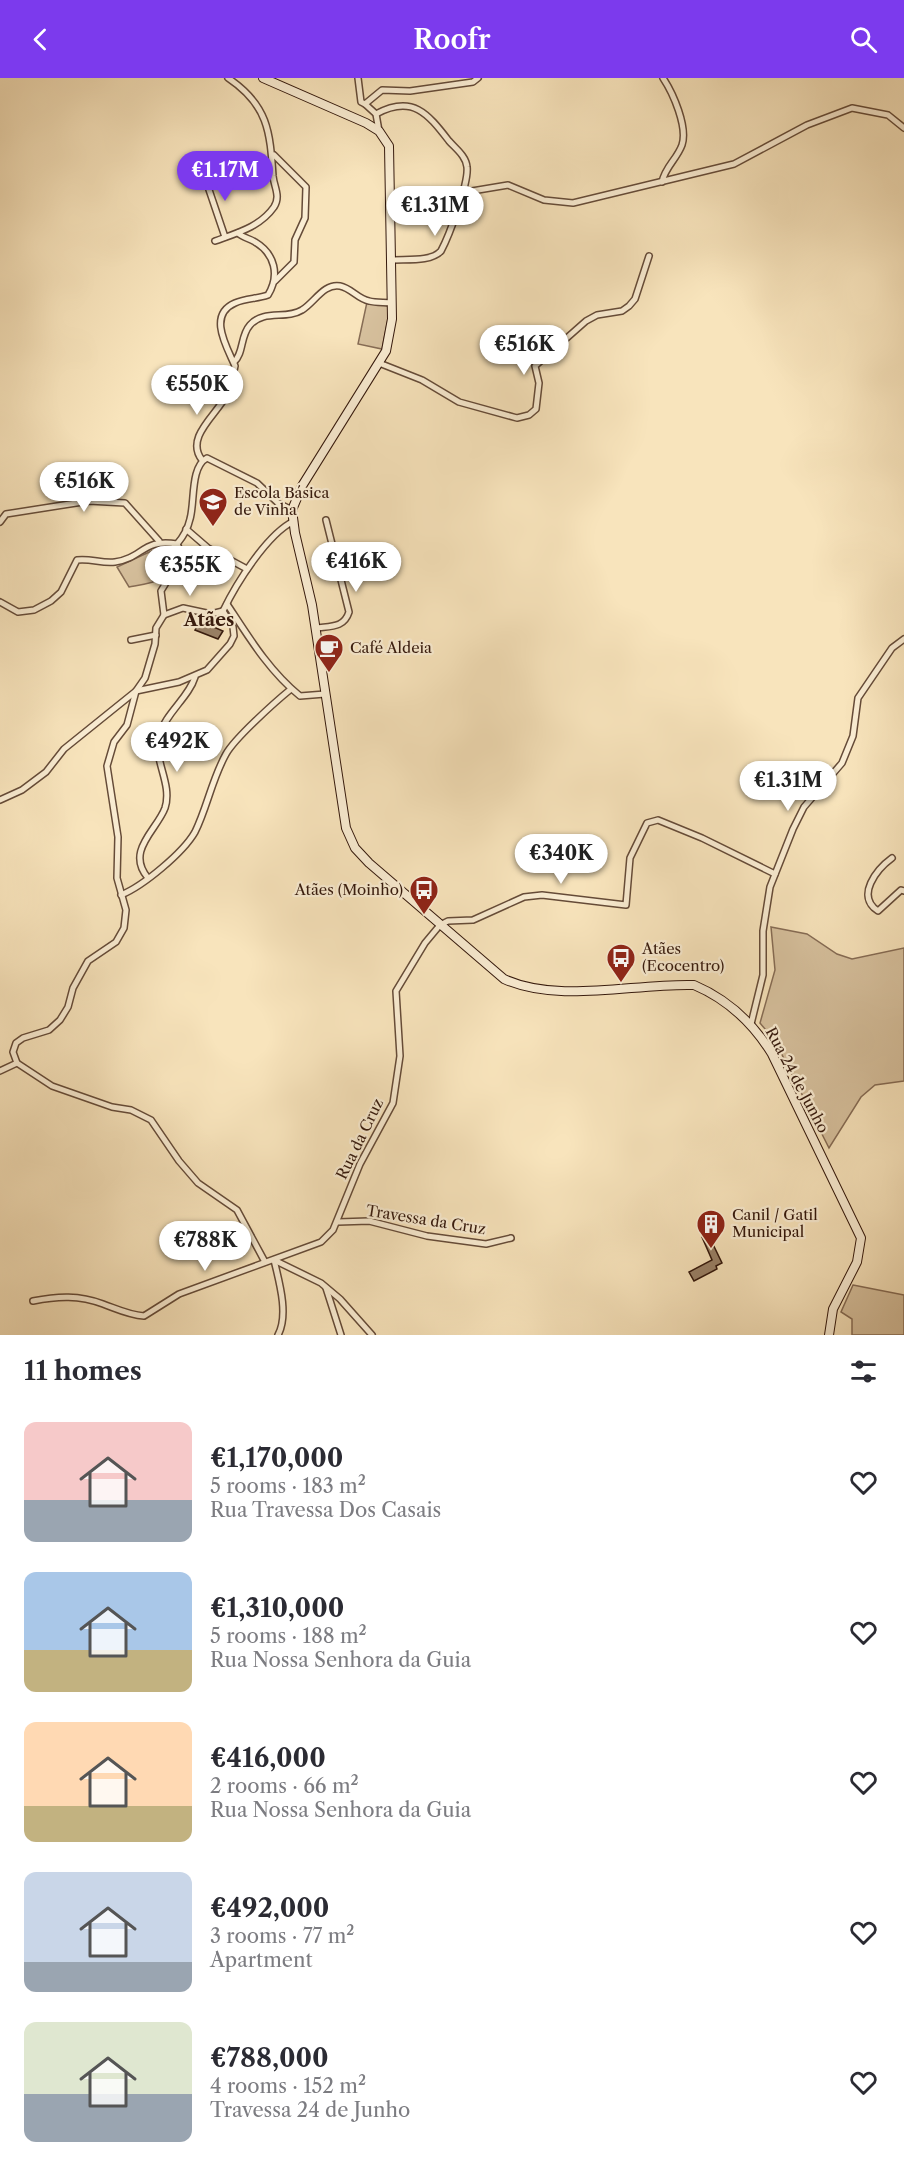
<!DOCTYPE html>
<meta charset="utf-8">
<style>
:root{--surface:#fff;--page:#f2f2f3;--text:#2b2b33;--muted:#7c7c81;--accent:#7c3aed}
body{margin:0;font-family:"Libre Caslon Text",serif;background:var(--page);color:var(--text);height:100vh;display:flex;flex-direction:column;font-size:22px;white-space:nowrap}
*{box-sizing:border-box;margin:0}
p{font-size:20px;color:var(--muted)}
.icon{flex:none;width:33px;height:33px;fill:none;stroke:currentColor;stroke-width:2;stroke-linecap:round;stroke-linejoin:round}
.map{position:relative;height:1257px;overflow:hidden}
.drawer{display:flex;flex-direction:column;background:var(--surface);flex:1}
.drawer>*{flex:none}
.price{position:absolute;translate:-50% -51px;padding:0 14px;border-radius:21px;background:#fff;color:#222;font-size:20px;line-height:39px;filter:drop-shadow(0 2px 3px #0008)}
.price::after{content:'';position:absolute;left:50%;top:36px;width:18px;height:14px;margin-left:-9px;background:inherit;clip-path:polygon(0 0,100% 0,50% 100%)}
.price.active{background:var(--accent);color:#fff}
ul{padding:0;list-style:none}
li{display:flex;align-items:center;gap:18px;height:150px;padding:0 24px}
li span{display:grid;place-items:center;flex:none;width:168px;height:120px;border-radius:12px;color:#555}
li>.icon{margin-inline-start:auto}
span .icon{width:72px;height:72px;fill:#fffc;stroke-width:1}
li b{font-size:26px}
h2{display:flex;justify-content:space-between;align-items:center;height:72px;padding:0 24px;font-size:26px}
header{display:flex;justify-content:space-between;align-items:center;height:78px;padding:0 24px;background:var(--accent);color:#fff;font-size:27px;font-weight:600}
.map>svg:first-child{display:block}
</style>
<header><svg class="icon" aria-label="back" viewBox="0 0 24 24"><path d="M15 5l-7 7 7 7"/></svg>Roofr<svg class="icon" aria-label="search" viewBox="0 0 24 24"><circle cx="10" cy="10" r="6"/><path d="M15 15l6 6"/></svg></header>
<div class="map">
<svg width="904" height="1257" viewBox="0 0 904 1257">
<rect width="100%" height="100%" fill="#f8e4bc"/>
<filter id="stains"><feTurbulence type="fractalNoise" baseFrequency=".00333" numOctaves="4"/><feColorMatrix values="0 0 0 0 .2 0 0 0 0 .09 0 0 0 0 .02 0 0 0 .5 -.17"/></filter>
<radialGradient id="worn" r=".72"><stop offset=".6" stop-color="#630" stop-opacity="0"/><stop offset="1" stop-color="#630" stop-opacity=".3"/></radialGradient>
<g fill="#d7c19e" stroke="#866c55" stroke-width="1.5">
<polygon points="367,224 388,228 390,231 382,271 358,266"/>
<path d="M 160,469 L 171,470 L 176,476 C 173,504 152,505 129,509 L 117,489 Z"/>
<polygon points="771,849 807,856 837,876 852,881 904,870 904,1003 875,1007 861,1019 829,1070 775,963 760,945 775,892"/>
<polygon points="853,1207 904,1217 904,1257 852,1257 852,1241 841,1234"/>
</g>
<g fill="#9a8268" stroke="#34180c" stroke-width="1.5">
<polygon points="200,543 223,553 218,561 195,552"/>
<polygon points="708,1156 722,1185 716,1188 717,1191 694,1203 689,1194 712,1182 702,1159"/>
</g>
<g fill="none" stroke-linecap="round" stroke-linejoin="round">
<g stroke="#654b38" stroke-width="8">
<g id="street">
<polyline points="358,0 361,24 365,26"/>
<path d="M 376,36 C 413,16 428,36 449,63 C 456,71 466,78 467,89 C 469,105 449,158 441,173 C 431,184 407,181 392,182"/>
<polyline points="379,53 376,36 365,26 382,12 410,13 473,4 478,0"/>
<polyline points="274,77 306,109 305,140 295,162 294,184 275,203"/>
<polyline points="204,97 225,159"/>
<path d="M 662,104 C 665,89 677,81 682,67 C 688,49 673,15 663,0"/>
<polyline points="391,123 448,117 508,107 544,122 573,125 734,86 807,47 852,30 888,37 904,50"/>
<path d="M 215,163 C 237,155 260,149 274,129 C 281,118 274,109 273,98 C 270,53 268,27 228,0"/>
<path d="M 234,284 C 244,275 240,258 250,247 C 264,231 286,242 302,232 C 314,225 324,205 340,208 C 351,210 358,221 369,223 C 376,225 385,224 392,225"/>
<polyline points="379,285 422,302 459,324 517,340 529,337 536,331 539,305 535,288 586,243 597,237 622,233 629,228 635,221 649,178"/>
<path d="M 202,382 C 184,359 218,336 227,316 C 231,307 233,297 235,288 C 227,269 207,237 235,225 C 246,220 257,221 268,217 C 280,197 275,176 255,164 C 249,160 243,160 238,155"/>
<polyline points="0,444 6,436 89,423 125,425 159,463"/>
<polyline points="186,451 208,470 247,491"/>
<path d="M 177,466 C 183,459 188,450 190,441 C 195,424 190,389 207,380 L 257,405 L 278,425 L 292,432"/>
<path d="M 0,524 L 18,534 L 34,532 L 51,523 L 61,514 L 77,482 C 90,480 103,486 115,484 C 143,480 143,460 177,466 L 180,472 L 178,485 L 161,513 L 164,537 L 156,550 L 155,566 L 145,600 L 136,613 L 127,647 L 114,664 L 107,688 L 118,759 L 117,800 L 126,832 L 124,850 L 116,864 L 88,883 L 73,910 L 68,929 L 60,942 L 49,952 L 23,960 L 16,965 L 13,974 L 17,985 L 52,1008 L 112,1029 L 131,1032 L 151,1042 L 179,1083 L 198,1105 L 237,1132 L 265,1184"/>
<path d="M 227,526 C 248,558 269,593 300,618 L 325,616"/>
<polyline points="164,537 183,530 211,536 223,533"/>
<path d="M 316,550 C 331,548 344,550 349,534 L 326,442"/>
<polyline points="131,562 156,557"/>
<path d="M 0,722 L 22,712 L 46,694 L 64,671 L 136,613 L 179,604 L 207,592 L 230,566 L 234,558 L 233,549 L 223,533 C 236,506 267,456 294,443"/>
<path d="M 892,780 C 877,791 855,818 878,833 L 901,812 L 904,813"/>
<path d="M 148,800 C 125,773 157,752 165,730 C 173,705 152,681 159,657 C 166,635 189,619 195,599"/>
<path d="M 121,817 C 143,808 183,775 195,754 C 207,730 212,701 226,676 C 235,660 275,624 291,611"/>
<polyline points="751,946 763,897 763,853 770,809 793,751 804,729 842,685 853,658 858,620 892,570 904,561"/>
<polyline points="0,993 17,985"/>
<polyline points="338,1144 369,1143 427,1158 486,1166 511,1160"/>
<polyline points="274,1182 321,1205 340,1221 372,1257"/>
<path d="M 274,1182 C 279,1203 289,1237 278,1257"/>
<polyline points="326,1210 341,1257"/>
<path d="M 33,1223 C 58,1218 79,1217 103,1226 C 117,1231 129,1237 144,1238 L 179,1216 L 321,1164 L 333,1152 L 360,1086 L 393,1025 L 400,978 L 396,913 L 425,865 L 440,847 L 448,843 L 473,842 L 524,819 L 542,817 L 626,827 L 630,780 L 647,745 L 658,742 L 702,760 L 775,796"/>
</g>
</g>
<g stroke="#34180c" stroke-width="10">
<path id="secondary" d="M 263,0 L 366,45 L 379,53 L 389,68 L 392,241 L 386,273 L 302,408 L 292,432 L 295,455 L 312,527 L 346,750 L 355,770 L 369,785 L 504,901 C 559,926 634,905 694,907 C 727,921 753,945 772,976 L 861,1160 L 857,1184 L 833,1231 L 829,1257"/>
</g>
<use href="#street" stroke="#faedd3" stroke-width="5"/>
<use href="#secondary" stroke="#faedd3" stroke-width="8"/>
</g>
<defs>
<g id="school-pin" transform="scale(1.5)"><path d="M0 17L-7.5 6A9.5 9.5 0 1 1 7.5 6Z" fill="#8f2418" stroke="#faedd3"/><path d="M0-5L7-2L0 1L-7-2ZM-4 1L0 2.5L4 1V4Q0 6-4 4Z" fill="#fff"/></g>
<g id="cafe-pin" transform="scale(1.5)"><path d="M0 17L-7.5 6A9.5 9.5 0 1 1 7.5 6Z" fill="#8f2418" stroke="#faedd3"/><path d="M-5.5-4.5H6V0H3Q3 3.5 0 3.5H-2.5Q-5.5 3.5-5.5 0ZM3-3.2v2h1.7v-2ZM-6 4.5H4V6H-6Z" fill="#fff"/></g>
<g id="bus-pin" transform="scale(1.5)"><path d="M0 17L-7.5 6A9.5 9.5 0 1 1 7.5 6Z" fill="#8f2418" stroke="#faedd3"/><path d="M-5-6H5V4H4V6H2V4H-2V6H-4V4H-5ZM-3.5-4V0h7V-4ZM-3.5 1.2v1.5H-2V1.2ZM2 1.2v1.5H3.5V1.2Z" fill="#fff"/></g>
<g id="building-pin" transform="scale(1.5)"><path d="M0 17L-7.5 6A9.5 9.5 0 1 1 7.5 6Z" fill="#8f2418" stroke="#faedd3"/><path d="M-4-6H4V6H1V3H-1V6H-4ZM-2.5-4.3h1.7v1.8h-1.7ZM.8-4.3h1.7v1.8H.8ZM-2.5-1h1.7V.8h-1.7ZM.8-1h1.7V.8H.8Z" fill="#fff"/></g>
</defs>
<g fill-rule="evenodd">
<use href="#school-pin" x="213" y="424"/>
<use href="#cafe-pin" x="329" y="570"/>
<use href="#bus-pin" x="424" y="812"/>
<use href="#bus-pin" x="621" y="880"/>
<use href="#building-pin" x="711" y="1146"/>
</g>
<g text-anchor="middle" stroke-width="4.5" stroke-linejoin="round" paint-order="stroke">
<g font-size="15" fill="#34180c" stroke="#faedd3" text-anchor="start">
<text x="234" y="420">Escola Básica<tspan x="234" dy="17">de Vinha</tspan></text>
<text x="350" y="575">Café Aldeia</text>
<text x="403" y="817" text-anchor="end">Atães (Moinho)</text>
<text x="642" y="876">Atães<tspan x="642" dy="17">(Ecocentro)</tspan></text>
<text x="732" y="1142">Canil / Gatil<tspan x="732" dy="17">Municipal</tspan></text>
</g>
<g font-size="15" fill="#34180c" stroke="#faedd3">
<text transform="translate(797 1002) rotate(62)" y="5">Rua 24 de Junho</text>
<text transform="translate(360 1061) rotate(-64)" y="5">Rua da Cruz</text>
<text transform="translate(426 1142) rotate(9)" y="5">Travessa da Cruz</text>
</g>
<g font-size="18" font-weight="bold" fill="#34180c" stroke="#faedd3">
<text x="209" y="548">Atães</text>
</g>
</g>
<rect width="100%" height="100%" filter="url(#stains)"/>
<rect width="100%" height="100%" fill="url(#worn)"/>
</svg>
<b class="price active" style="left:225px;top:124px">€1.17M</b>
<b class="price" style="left:435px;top:159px">€1.31M</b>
<b class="price" style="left:524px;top:298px">€516K</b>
<b class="price" style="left:197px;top:338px">€550K</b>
<b class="price" style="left:84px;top:435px">€516K</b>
<b class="price" style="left:356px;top:515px">€416K</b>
<b class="price" style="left:190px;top:519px">€355K</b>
<b class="price" style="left:177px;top:695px">€492K</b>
<b class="price" style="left:788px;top:734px">€1.31M</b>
<b class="price" style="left:561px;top:807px">€340K</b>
<b class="price" style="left:205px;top:1194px">€788K</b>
</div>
<section class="drawer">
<h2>11 homes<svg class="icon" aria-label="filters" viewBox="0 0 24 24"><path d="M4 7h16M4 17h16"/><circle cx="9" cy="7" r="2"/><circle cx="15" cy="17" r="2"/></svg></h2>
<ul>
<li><span style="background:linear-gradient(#f6c9c9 65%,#9aa5b1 0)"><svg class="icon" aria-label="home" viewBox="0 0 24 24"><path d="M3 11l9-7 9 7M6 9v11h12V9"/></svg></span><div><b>€1,170,000</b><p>5 rooms · 183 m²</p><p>Rua Travessa Dos Casais</p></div><svg class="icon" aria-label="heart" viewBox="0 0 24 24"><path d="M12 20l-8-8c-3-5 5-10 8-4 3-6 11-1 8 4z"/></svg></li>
<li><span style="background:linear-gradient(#a9c7e8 65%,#c2b280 0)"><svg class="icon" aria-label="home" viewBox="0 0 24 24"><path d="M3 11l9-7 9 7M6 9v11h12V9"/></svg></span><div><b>€1,310,000</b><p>5 rooms · 188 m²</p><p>Rua Nossa Senhora da Guia</p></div><svg class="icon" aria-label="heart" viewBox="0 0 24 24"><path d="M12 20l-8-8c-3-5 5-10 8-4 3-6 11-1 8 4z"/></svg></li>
<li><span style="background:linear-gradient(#ffd9b3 70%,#c2b280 0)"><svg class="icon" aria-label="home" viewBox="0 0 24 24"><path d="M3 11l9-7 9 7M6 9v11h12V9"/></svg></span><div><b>€416,000</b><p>2 rooms · 66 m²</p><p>Rua Nossa Senhora da Guia</p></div><svg class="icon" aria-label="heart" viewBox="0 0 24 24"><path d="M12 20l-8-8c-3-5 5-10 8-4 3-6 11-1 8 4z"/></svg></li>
<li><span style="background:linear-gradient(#c9d6e8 75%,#9aa5b1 0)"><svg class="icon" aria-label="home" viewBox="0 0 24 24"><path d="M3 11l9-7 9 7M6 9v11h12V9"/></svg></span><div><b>€492,000</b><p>3 rooms · 77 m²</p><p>Apartment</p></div><svg class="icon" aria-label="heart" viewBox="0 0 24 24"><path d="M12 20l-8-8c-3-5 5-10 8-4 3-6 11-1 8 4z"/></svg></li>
<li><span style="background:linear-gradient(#dfe7d0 60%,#9aa5b1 0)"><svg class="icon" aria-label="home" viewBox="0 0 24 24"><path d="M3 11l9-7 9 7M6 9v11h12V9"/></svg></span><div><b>€788,000</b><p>4 rooms · 152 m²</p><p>Travessa 24 de Junho</p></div><svg class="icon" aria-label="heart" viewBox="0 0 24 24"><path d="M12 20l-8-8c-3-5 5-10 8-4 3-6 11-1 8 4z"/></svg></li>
</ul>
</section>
